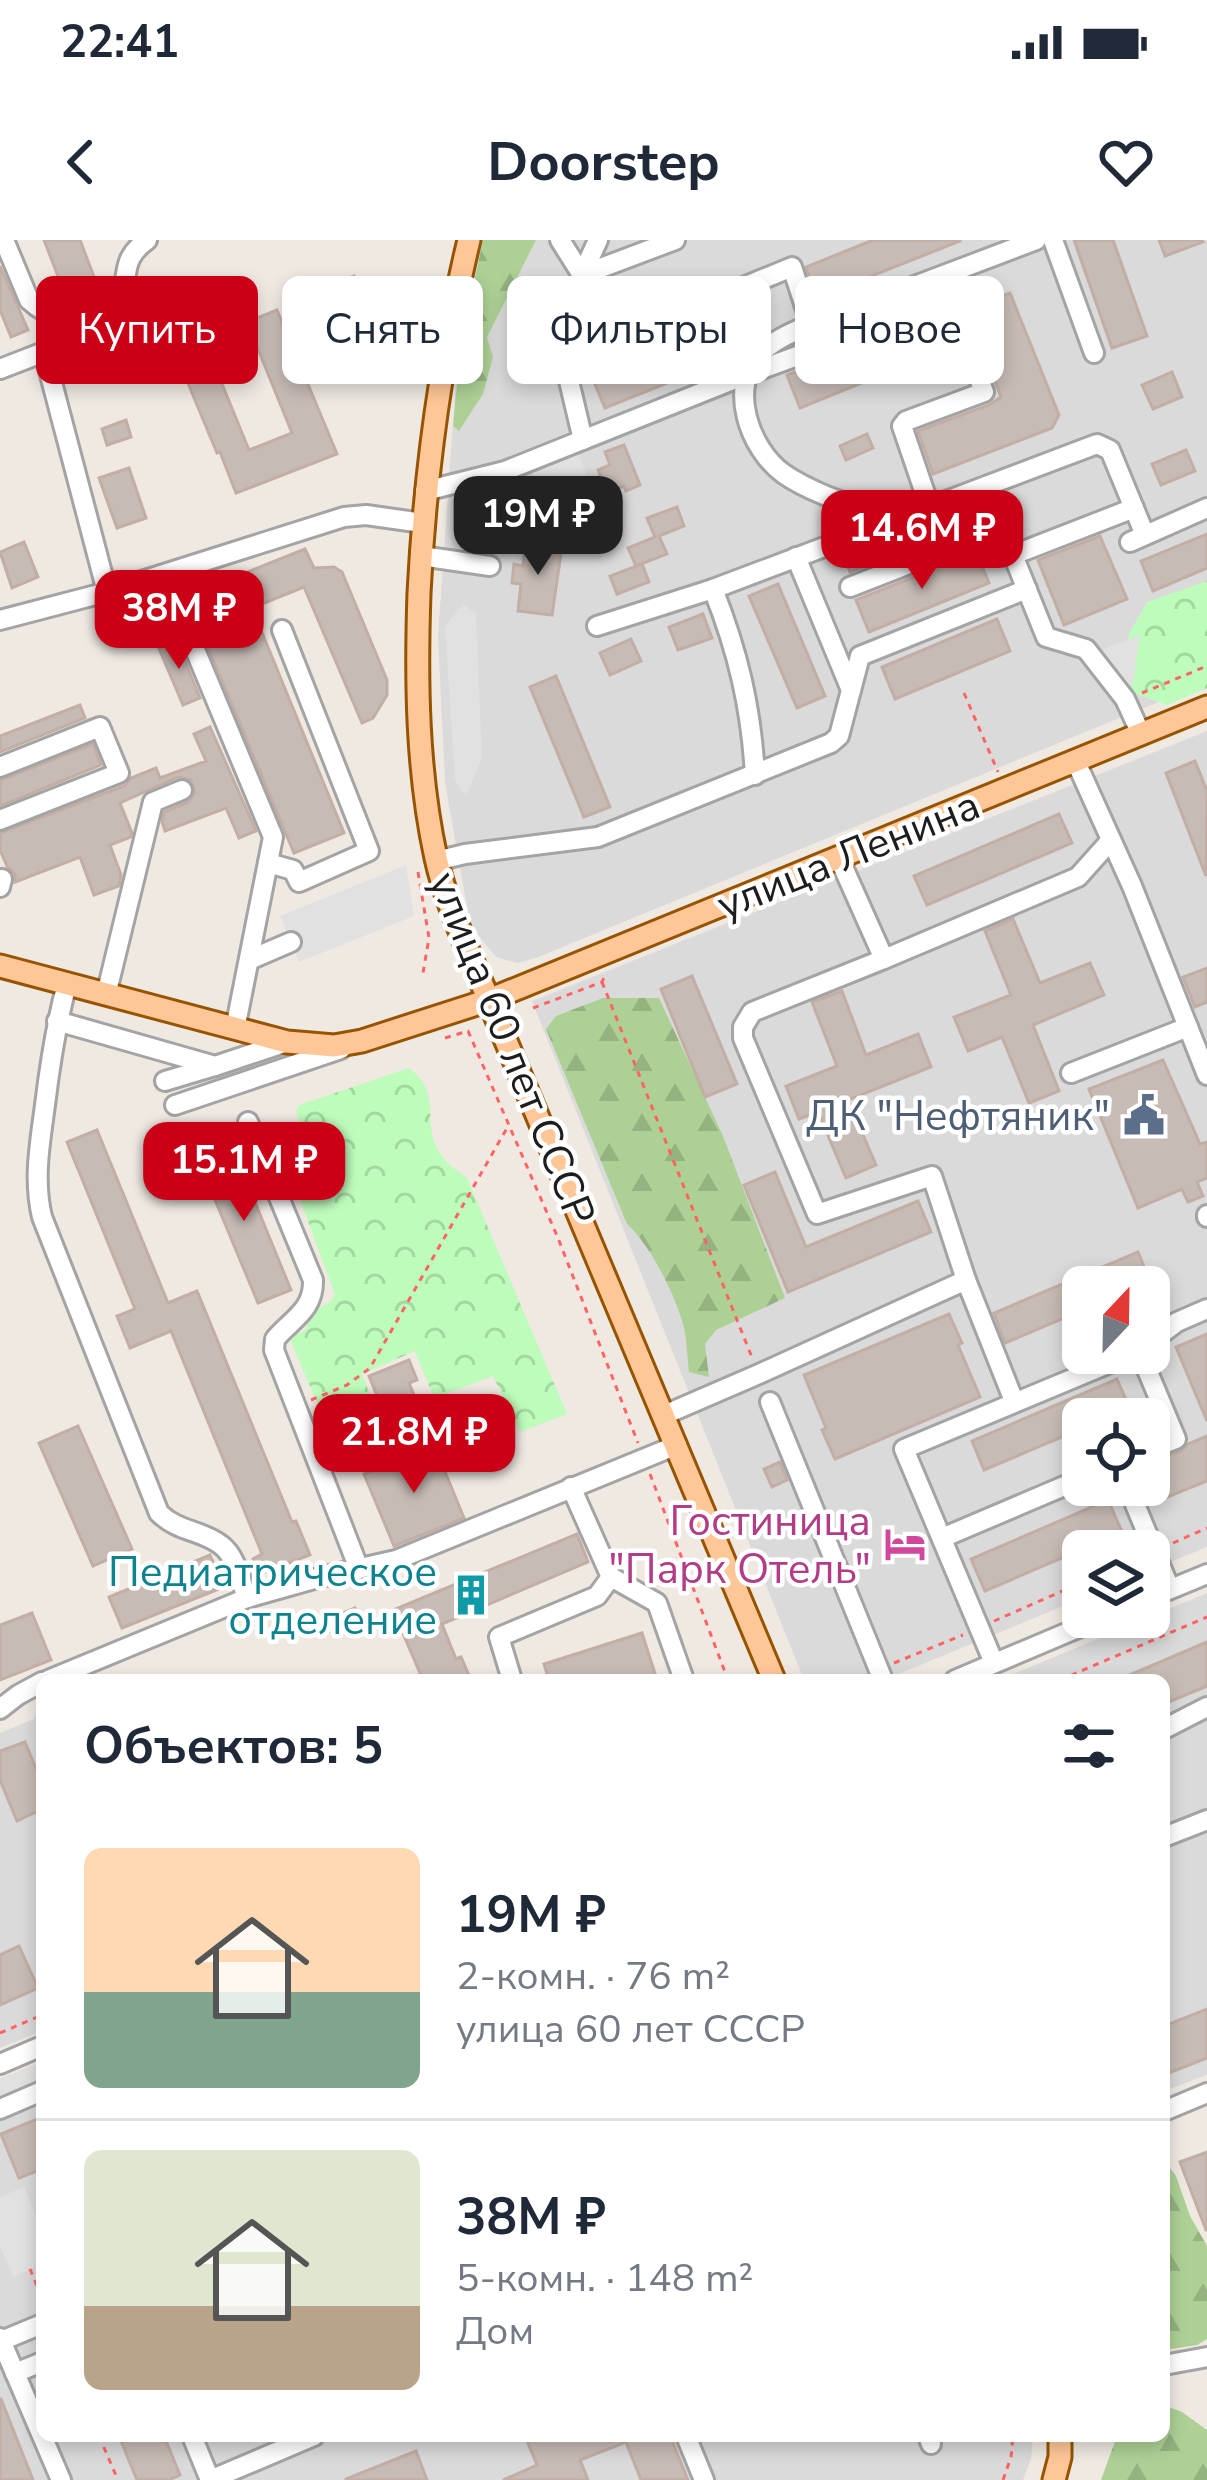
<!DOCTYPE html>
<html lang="ru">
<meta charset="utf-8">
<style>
:root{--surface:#fff;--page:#f2f2f3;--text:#1f2937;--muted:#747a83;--line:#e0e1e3;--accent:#cb0016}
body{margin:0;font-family:"Nunito Sans",sans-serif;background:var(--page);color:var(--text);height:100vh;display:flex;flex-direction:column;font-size:45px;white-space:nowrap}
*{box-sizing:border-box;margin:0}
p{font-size:39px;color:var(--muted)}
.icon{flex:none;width:66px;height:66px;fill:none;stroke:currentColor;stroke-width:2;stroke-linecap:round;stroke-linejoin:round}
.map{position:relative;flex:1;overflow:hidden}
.drawer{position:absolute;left:36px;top:1434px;width:1134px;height:768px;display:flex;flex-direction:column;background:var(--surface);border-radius:18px;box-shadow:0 6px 18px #0003}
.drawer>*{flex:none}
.hud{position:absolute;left:36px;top:36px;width:1137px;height:108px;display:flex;gap:24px}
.needle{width:78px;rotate:22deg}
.tools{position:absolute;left:1062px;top:1026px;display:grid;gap:24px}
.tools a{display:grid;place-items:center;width:108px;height:108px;border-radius:18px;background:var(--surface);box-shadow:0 6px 18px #0003;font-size:60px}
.price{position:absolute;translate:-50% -102px;padding:0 27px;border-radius:24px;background:var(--accent);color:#fff;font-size:39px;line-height:78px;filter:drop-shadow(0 3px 6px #0008)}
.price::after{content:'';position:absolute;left:50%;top:72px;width:36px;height:27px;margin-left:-18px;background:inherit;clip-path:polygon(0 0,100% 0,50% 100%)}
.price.on{background:#222;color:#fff}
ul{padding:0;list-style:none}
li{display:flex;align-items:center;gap:36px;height:300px;padding:0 48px}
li+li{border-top:3px solid var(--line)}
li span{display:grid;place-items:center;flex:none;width:336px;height:240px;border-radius:18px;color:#555}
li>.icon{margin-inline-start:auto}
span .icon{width:144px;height:144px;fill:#fffc;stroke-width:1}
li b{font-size:51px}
h2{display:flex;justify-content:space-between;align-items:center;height:144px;padding:0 48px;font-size:51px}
.chip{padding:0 42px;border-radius:18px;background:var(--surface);box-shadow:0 6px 18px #0003;font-size:42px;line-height:108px}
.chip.on{background:var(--accent);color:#fff}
.status{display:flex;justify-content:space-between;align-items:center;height:84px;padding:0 60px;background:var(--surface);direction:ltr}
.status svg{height:33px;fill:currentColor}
header{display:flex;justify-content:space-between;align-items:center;height:156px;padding:0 48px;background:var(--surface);font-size:54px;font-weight:700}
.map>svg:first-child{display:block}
</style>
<div class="status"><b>22:41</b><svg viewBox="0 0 49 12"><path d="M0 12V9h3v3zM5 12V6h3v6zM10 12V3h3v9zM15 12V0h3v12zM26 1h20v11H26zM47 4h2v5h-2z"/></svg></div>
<header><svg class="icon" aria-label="back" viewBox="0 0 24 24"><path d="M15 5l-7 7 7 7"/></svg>Doorstep<svg class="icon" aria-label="heart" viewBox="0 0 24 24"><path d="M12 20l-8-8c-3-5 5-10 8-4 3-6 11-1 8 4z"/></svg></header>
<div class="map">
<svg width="1207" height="2240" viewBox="0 0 1207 2240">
<defs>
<pattern id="forest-firs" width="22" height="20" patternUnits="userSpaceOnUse" patternTransform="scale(3)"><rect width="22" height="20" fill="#add195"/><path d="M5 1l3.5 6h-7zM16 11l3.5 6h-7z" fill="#94b380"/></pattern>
<pattern id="park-crowns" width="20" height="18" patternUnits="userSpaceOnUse" patternTransform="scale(3)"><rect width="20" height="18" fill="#befcbc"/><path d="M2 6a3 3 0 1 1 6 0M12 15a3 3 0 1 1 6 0" fill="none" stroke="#a3d8a1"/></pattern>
</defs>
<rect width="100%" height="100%" fill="#efe9e2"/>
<g fill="#dbdada" fill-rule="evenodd">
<polygon points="479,0 1207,0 1207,442 536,718 517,723 496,717 481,699 469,678 445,543 438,396 460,82"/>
<path d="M 1207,491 L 1207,1307 L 1149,1331 L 1149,1311 L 1083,1311 L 1083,1358 L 884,1440 L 804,1440 L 532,761 ZM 1083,1047 L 1149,1047 L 1149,1113 L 1083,1113 ZM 1083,1179 L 1149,1179 L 1149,1245 L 1083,1245 Z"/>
<polygon points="1207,1353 1207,1835 1164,1851 1164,1440 999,1440"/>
<polygon points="42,1454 42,1791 0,1808 0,1493 34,1479"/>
<polygon points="42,1822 42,2196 1033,2196 1031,2219 1023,2240 0,2240 0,1839"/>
</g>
<g fill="url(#forest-firs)">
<polygon points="483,0 536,0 487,97 493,117 483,154 459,191 453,186 461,104"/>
<path d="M 603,758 L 659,758 L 723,896 L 785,1058 L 716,1090 L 705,1104 L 709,1137 L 689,1132 C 687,1116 687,1099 683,1084 C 674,1053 651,1006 627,984 L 546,789 L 556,776 Z"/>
<polygon points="1164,1920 1176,1936 1190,1976 1207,2006 1207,2099 1197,2105 1164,2110"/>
<polygon points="1164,2165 1182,2172 1207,2190 1207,2240 1101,2240 1117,2196 1164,2196"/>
</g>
<g fill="url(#park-crowns)">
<polygon points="1207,341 1207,448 1167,465 1131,452 1118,431 1130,392 1147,362"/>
<path d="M 409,828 C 442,852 422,881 438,910 C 445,923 456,930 467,938 L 567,1174 L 520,1192 L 493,1136 L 434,1158 L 415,1111 L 362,1134 L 382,1186 L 335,1205 L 291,1102 L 296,1094 L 305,1091 L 311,1073 L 331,1061 L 335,1055 L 295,946 C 296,924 294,946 300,925 C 307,905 303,890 296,871 L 299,865 Z"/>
</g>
<g fill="#e1e1e1">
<polygon points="578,213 598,262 580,269 572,250 544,261 532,231"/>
<polygon points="463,364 476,373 482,518 466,557 455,540 445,387"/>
<polygon points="1140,395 1133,444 1115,454 1083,417"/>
<polygon points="406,625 414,676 299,722 280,676"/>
<polygon points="42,1822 42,1840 0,1858 0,1840"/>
<polygon points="24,1947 42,1989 42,2024 13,2037 0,2006 0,1957"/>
</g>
<g fill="#c7bbb5" stroke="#c2aea4" stroke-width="3">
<polygon points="44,0 80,0 99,50 68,62"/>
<polygon points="873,0 960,0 960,1 816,58 806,27"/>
<polygon points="1074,0 1113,0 1147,96 1112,108"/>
<polygon points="1159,0 1202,0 1203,2 1165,16"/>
<polygon points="0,26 28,90 11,97 0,70"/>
<polygon points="354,36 384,113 345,128 315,51"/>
<polygon points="1010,53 1059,175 1052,188 933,234 918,191 989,165 1001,157 968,69"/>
<polygon points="277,70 337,214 236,253 220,212 217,213 175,112 204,100 249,210 292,193 247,82"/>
<polygon points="708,82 724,120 605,168 589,130 597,127 596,124 643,108 642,105 692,85 693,88"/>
<polygon points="899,93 911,123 800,168 787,135"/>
<polygon points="1172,132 1182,157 1153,169 1142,145"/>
<polygon points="126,180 131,197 107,205 102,189"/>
<polygon points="867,194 873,208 846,220 840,206"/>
<polygon points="624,205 640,245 626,251 624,246 607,253 598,230 610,225 605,212"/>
<polygon points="1186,210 1195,231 1161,245 1152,224"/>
<polygon points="129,228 146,278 117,288 99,238"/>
<polygon points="570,256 577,270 554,279 549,265"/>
<polygon points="677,267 684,286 659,296 667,314 636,326 628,308 655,297 647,278"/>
<polygon points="961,270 968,286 850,332 844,316"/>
<polygon points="1207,294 1207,328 1153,351 1141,321"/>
<polygon points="1100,296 1127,359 1064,385 1038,320"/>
<polygon points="24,302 38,337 12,348 0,312"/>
<polygon points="526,302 562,307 552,375 518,371 521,344 512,343 514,324 523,326"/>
<polygon points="305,309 314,328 334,327 342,332 387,440 387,455 373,478 362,483 304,347 252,368 344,593 294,613 198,383 191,376 183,358"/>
<polygon points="976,312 989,343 869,392 856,360"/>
<polygon points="642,324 649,342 617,354 610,336"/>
<polygon points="778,344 825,456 797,468 749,356"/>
<polygon points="703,374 712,398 678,410 669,387"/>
<polygon points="997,379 1010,411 895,459 882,427"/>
<polygon points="176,399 200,458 183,465 158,406"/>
<polygon points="631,399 641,421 610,435 600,413"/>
<polygon points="556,436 610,567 584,577 530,447"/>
<polygon points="80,465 85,478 0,512 0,496"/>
<polygon points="210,487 256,591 239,598 226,568 165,591 162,582 164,572 188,562 195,553 191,540 178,537 120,563 132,593 131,597 110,605 121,635 119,646 94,655 80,617 15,642 15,634 7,626 0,610 0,593 124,546 131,538 156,528 160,538 206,521 194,494"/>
<polygon points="93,504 101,525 0,566 0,540"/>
<polygon points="1195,521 1207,551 1206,636 1166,533"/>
<polygon points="1059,574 1072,603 927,665 914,636"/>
<polygon points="1013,679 1040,743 1090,723 1104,755 1033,785 1059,851 1029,863 1002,797 968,811 954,777 1011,755 985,691"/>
<polygon points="1207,728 1207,762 1195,767 1183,737"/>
<polygon points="692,736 737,844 705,857 661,749"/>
<polygon points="842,751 866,815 918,794 931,827 848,860 876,925 846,938 818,872 799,879 786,846 837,826 812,762"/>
<polygon points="1163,820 1200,904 1207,902 1207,938 1197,942 1203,956 1188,962 1182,949 1138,968 1089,849"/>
<polygon points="97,890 168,1063 197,1051 292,1282 296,1281 310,1315 259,1334 253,1319 262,1314 171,1091 130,1108 117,1076 135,1069 67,902"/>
<polygon points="231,904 291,1050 258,1063 198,919"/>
<polygon points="775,932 806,1007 918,961 931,992 788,1052 744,945"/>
<polygon points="1138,1012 1150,1041 1137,1047 1083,1047 1083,1070 1005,1103 994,1073"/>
<polygon points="949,1074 962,1103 958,1105 980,1157 835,1219 822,1190 826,1188 804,1135"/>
<polygon points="1207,1094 1207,1181 1176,1107"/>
<polygon points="409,1120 417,1140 409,1143 417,1162 385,1175 369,1136"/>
<polygon points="1117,1139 1130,1169 1105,1179 1083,1179 1083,1188 984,1230 972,1201"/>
<polygon points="78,1186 132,1309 93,1326 39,1203"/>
<polygon points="1207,1196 1207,1241 1160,1260 1149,1234 1149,1223 1181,1211 1188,1204"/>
<polygon points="434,1205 464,1278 394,1306 364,1234"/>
<polygon points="780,1222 787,1240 772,1247 764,1229"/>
<polygon points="1108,1260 1122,1292 985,1351 971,1319"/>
<polygon points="577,1294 588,1322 442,1384 456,1419 461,1417 471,1440 423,1440 393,1370"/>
<polygon points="210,1315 224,1347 122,1388 109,1357"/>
<polygon points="355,1368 361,1383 339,1391 333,1377"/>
<polygon points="32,1373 51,1420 0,1440 0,1385"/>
<polygon points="642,1393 657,1440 549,1440 544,1424"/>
<polygon points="1207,1402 1207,1446 1164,1464 1164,1440 1118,1440"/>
<polygon points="25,1502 42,1543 42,1569 17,1581 0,1540 0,1511"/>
<polygon points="19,1706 38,1748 0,1765 0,1715"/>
<polygon points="1207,1769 1207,1818 1164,1835 1164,1786"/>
<polygon points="42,1877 42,1929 19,1938 1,1894"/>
<polygon points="1207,1912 1207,1990 1206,1990 1180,1922"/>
<polygon points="0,2159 1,2159 33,2240 0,2240"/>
<polygon points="119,2196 164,2196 180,2235 169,2240 137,2240"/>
<polygon points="525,2196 670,2196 688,2240 641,2240 626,2202 580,2220 588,2240 503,2240 537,2225"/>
<polygon points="416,2211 427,2240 346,2240 346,2239"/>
</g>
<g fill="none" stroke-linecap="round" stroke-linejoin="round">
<g stroke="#a4a4a4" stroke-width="24">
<g id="minor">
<path d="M 4,0 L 29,60 C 49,79 67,79 91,71 C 100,68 111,67 117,59 C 133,37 117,22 147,0"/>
<polyline points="560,0 582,35 592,94 569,141 583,200"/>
<polyline points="1053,0 1094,113"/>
<polyline points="582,35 675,0"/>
<polyline points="582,35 598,0"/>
<polyline points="592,94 613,101 792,27 811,85"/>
<polyline points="0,129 44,112 107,352"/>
<polyline points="979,250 1004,294"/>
<polyline points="425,251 505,231 748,134 950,60 984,152 906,181 902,186 930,268"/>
<polyline points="1134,268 1013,315 1046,397 1086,409 1125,459 1141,494"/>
<path d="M 895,281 C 860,267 816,256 784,234 C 750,210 726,146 762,112 C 782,92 827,79 854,69 C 915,46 975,23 1036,0"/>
<polyline points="1130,302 1207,268"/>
<polyline points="421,316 490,326"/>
<polyline points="796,317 851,450"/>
<polyline points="850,347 1001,288"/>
<path d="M 713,349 C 738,412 751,467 755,535"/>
<polyline points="0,380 107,352 344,277 366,275 423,283"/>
<polyline points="597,386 713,349 1097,204 1110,210 1145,295"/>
<polyline points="186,388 273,597 235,789"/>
<polyline points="1076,522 1132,646 1207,835"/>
<polyline points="0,527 100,487 119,533 0,580"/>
<polyline points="839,618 884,719 752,772 743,787 743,798 817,974 932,936 966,1040"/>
<polyline points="436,621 465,614 598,597 831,503 839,496 860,416 1027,349"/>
<polyline points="268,623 293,630 299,642 369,611 282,390"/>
<polyline points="0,647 2,639"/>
<polyline points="884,719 1078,637 1111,600"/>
<polyline points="249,720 291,702"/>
<path d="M 67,744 C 56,784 50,824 45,865 C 40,903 33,939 42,977 L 159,1273 C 178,1292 202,1290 221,1305 C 236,1316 241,1342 247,1358"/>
<polyline points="106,755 153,562 182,550"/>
<polyline points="57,781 215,826 287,802"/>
<polyline points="1071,833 1188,787"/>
<polyline points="165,841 215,826"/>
<polyline points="175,865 341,809"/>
<path d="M 248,882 L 313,1040 C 314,1070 292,1079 275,1099 L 274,1110 L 359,1329"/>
<polyline points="1207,975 1207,977"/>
<polyline points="1149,1103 1177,1082 1207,1069"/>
<polyline points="1140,1113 1176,1199 1149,1210"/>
<polyline points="770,1162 883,1440"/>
<polyline points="664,1175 759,1134 966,1040 1014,1161"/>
<polyline points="1127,1245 1170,1349"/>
<polyline points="942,1298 1083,1238"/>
<polyline points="611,1337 657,1363 684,1440"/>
<polyline points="1149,1358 1207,1334"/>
<polyline points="994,1423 904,1209 1134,1113"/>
<polyline points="48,1440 247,1358 321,1337 396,1320 677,1205"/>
<polyline points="512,1440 499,1397 597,1356 611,1337 571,1247"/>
<polyline points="955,1440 1104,1377"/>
<polyline points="0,1469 18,1455 42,1442"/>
<polyline points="1164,1489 1207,1467"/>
<polyline points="1164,1597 1207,1580"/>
<polyline points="0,1824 42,1806"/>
<polyline points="0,1869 42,1851"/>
<polyline points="1164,1871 1207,1853"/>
<polyline points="0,2098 61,2240"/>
<polyline points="1,2101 42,2084"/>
<polyline points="1164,2125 1207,2117"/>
<polyline points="15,2133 42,2122"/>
<polyline points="192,2196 210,2240"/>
<polyline points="686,2196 704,2240"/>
<polyline points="928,2196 931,2204"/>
<polyline points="210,2240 314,2196"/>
</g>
</g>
<g stroke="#975400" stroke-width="27">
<g id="major">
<path d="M 469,0 C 441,116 425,234 419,353 C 416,441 417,531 436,618 C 443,650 456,682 469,713 L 774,1440"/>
<polyline points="0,726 287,802 334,806 362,801 489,760 1207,467"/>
<polyline points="1054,2240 1060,2217 1060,2196"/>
</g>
</g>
<g stroke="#ff6465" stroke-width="3" stroke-dasharray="6 6" stroke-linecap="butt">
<polyline points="964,453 998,532"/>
<polyline points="1142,453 1207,426"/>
<polyline points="418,632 429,698 423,733"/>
<polyline points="602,742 753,1120"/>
<polyline points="533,768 602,742 606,733"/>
<polyline points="445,798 468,791 558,998 638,1203"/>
<polyline points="311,1160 347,1145 370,1128 507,888"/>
<polyline points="650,1234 728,1440"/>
<polyline points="1173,1303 1207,1288"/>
<polyline points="994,1381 1083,1342"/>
<polyline points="894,1423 963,1395"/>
<polyline points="1060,1440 1207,1377"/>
<polyline points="0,1793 42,1775"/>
<polyline points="30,2029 42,2058"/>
<polyline points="99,2196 118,2240"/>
<polyline points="1003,2240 1011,2217 1013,2196"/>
</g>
<use href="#minor" stroke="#fff" stroke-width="18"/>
<use href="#major" stroke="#ffc798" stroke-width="21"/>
</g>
<defs>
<g id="civic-bare" transform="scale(3.24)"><path d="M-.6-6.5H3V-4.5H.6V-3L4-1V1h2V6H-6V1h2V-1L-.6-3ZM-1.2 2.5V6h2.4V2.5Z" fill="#5c6f8a" stroke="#fff" stroke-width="2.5" paint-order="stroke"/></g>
<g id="hotel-bare" transform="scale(3.24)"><path d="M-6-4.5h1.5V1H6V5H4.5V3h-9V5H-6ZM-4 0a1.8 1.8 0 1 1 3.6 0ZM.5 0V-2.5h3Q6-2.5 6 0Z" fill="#d1479c" stroke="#fff" stroke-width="2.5" paint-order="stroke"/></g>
<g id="building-bare" transform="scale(3.24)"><path d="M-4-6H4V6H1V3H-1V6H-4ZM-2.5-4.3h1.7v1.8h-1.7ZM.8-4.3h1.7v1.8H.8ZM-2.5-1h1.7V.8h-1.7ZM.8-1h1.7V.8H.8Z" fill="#0f9aa8" stroke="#fff" stroke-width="2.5" paint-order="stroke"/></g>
</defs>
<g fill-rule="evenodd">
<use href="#civic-bare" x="1144" y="875"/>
<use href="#hotel-bare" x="905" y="1304"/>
<use href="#building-bare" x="471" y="1355"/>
</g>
<g text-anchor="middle" stroke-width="9" stroke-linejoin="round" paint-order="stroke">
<g font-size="42" fill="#1d1d1d" stroke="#fff">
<text transform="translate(848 614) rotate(-22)" y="15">улица Ленина</text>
<text transform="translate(513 808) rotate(68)" y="15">улица 60 лет СССР</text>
</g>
<g font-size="42" fill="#4e5e75" stroke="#fff" text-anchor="end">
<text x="1110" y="890">ДК "Нефтяник"</text>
</g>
<g font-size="42" fill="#b23c85" stroke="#fff" text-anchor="end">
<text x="871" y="1295">Гостиница<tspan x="871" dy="48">"Парк Отель"</tspan></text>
</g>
<g font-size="42" fill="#0d838f" stroke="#fff" text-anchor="end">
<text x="437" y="1346">Педиатрическое<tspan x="437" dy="48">отделение</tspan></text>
</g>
</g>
</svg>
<div class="tools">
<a><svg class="needle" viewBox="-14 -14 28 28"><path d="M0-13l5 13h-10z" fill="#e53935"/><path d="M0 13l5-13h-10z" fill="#747a83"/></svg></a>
<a><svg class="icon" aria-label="locate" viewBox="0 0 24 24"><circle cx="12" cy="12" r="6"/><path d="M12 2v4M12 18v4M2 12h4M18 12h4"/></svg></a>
<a><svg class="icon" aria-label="layers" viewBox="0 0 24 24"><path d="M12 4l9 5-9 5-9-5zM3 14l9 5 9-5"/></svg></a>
</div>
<b class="price on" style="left:538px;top:338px">19M ₽</b>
<b class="price" style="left:922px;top:352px">14.6M ₽</b>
<b class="price" style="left:179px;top:432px">38M ₽</b>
<b class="price" style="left:244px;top:984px">15.1M ₽</b>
<b class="price" style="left:414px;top:1256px">21.8M ₽</b>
<div class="hud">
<a class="chip on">Купить</a>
<a class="chip">Снять</a>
<a class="chip">Фильтры</a>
<a class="chip">Новое</a>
</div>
<section class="drawer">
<h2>Объектов: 5<svg class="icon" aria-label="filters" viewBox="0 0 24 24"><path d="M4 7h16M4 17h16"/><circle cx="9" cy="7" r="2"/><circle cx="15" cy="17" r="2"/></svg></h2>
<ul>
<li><span style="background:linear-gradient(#ffd9b3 60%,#7fa58c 0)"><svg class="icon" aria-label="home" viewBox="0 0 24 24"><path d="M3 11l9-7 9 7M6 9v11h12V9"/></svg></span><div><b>19M ₽</b><p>2-комн. · 76 m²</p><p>улица 60 лет СССР</p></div></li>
<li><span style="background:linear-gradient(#dfe7d0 65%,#b9a48a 0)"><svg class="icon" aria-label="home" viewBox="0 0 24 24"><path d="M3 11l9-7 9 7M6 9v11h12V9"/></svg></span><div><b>38M ₽</b><p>5-комн. · 148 m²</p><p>Дом</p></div></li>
</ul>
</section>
</div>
